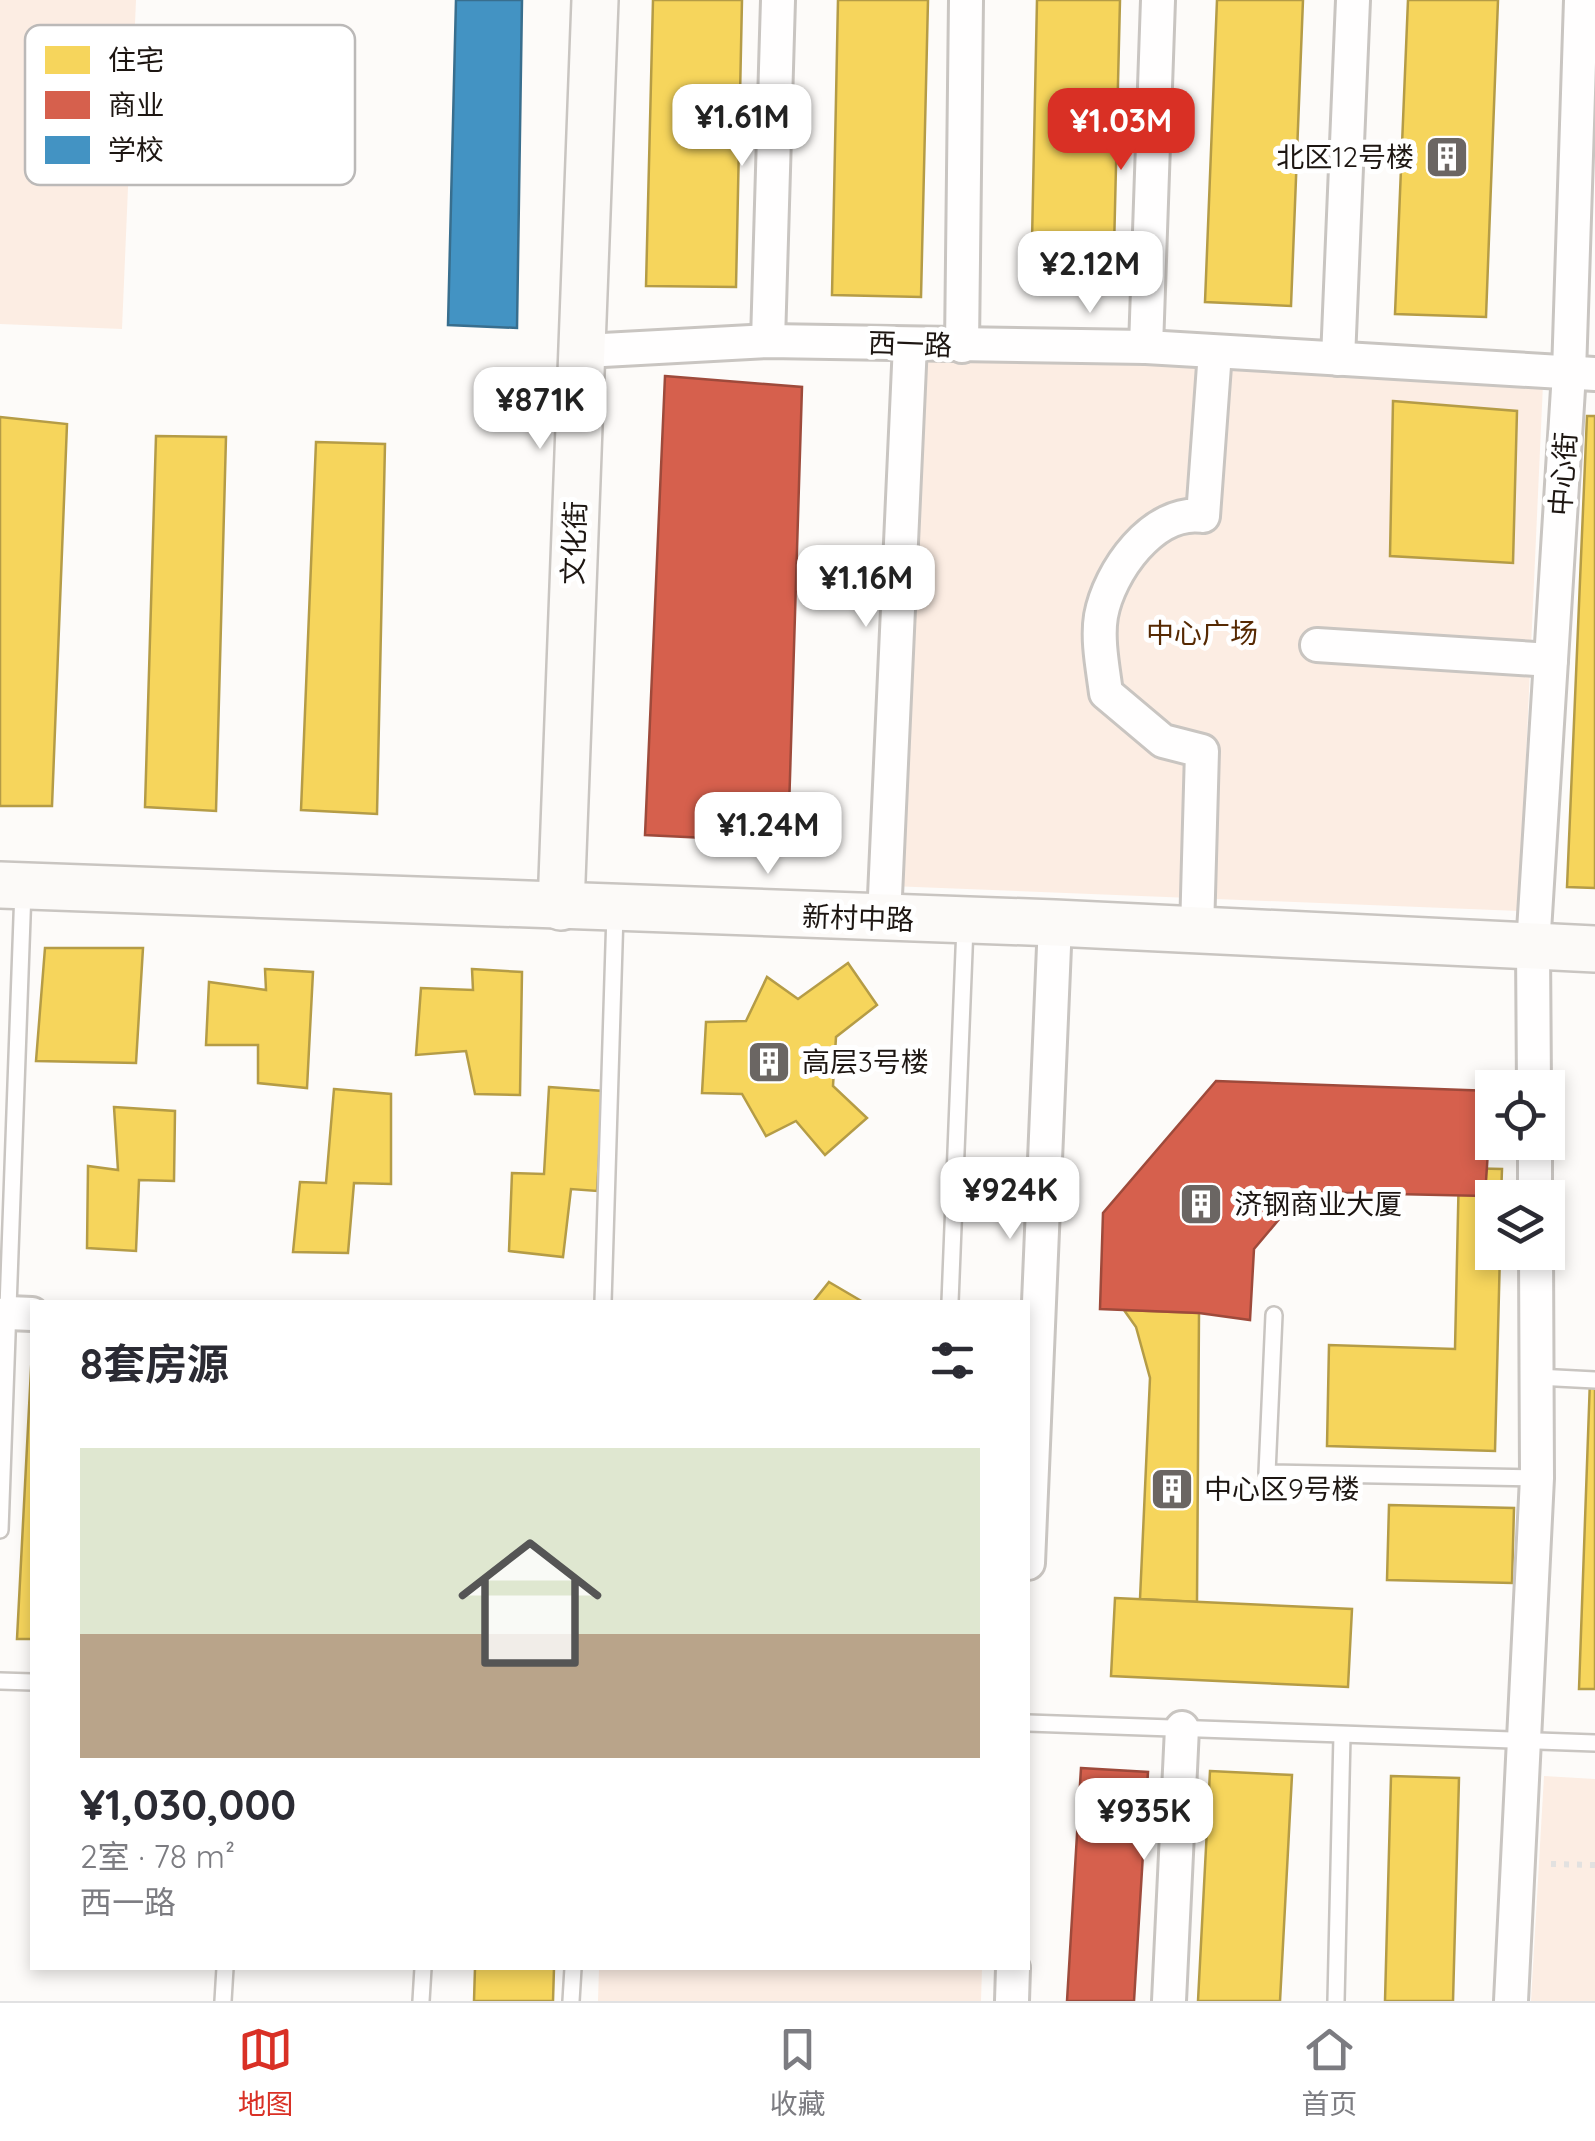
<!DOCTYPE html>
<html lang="zh">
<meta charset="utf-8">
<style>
:root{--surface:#fff;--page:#f2f2f3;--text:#2b2b33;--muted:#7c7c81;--line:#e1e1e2;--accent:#d93025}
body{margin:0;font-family:Quicksand,"Noto Sans SC",sans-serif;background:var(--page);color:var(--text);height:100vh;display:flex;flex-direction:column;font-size:38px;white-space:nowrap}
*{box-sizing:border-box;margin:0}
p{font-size:32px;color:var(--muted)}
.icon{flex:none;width:55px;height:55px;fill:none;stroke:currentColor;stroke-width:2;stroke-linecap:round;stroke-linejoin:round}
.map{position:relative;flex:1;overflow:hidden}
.details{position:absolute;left:30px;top:1300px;width:1000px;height:670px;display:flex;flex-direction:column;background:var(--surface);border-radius:0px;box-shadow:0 5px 15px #0003}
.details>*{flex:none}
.fabs{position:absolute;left:1475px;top:1070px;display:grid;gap:20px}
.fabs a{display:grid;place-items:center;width:90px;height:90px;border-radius:0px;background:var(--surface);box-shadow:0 5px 15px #0003;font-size:50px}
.price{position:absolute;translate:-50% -85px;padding:0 22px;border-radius:20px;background:#fff;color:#222;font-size:32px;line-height:65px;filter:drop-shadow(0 2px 5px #0008)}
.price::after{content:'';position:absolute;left:50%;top:60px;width:30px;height:22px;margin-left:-15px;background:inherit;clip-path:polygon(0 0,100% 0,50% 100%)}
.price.current{background:var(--accent);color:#fff}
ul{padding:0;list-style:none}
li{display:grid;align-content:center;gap:20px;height:530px;padding:0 50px}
li span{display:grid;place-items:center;height:310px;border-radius:0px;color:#555}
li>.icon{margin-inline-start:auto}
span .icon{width:180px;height:180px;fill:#fffc;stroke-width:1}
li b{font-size:42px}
h2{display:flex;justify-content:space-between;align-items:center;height:120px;padding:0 50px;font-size:42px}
.tabs{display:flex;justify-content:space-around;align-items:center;height:140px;border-top:2px solid var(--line);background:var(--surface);font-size:28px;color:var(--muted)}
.tabs a{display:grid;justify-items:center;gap:5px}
.tabs .current{color:var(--accent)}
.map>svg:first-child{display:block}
</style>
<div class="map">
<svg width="1595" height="2001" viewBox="0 0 1595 2001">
<rect width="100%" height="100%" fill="#fdfbf9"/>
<g fill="#fcede3">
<polygon points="0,0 136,0 122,329 0,324"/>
<polygon points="911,352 1543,384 1519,911 890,886"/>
<polygon points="1544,1776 1595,1779 1595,2001 1531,2001"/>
<polygon points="599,1968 982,1968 981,2001 598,2001"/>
</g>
<g fill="#f6d55c" stroke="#b59c46" stroke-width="2.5">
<polygon points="653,0 742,0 736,287 646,286"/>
<polygon points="838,0 928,0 921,297 832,295"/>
<polygon points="1037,0 1120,0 1113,291 1031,289"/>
<polygon points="1217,0 1303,0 1291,306 1205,302"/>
<polygon points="1408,0 1498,0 1486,317 1395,314"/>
<polygon points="1393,401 1517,411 1513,563 1390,556"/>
<polygon points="1587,416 1595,416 1595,888 1567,887"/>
<polygon points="0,417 67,424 52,806 0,806"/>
<polygon points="156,436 226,437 216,811 145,807"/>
<polygon points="316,442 385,444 377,814 301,810"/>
<polygon points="45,948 143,948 136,1063 36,1061"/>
<polygon points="848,963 877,1005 836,1037 833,1086 867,1118 825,1155 796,1121 766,1136 742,1094 702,1093 706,1022 746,1021 767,977 798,999"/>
<polygon points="265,969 313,972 307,1088 258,1083 258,1045 206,1045 209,982 266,990"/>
<polygon points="472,969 522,972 520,1095 475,1094 466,1051 416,1055 421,988 473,990"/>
<polygon points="549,1087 603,1091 597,1191 571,1189 563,1257 509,1251 512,1173 544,1174"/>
<polygon points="334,1089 391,1094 391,1184 354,1183 348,1253 293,1252 300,1182 326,1183"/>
<polygon points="114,1107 175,1111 174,1181 139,1180 136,1251 87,1248 88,1166 118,1170"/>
<polygon points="1459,1168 1502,1169 1501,1198 1492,1198 1492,1252 1500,1252 1495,1451 1327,1446 1329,1345 1455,1349"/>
<polygon points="829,1282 863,1302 813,1302"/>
<polygon points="1124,1310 1199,1313 1197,1602 1140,1599 1150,1378 1136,1327"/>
<polygon points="32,1350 32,1639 17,1639"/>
<polygon points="1590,1380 1595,1380 1595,1689 1579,1689"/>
<polygon points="1389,1505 1514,1508 1512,1583 1387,1580"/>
<polygon points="1115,1598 1352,1609 1348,1687 1111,1676"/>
<polygon points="1210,1771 1292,1775 1280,2001 1198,2001"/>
<polygon points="1391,1776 1459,1778 1453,2001 1385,2001"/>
<polygon points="475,1968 554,1968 553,2001 474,2001"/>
</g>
<g fill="#d6604d" stroke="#9e4a3b" stroke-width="2.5">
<polygon points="665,376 802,387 788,842 645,835"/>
<polygon points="1216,1081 1492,1091 1485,1196 1302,1192 1254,1249 1250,1320 1199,1313 1100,1309 1103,1213"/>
<polygon points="1081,1768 1148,1772 1134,2001 1067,2001"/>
</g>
<polygon fill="#4393c3" stroke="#386e8e" stroke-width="2.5" points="456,0 522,0 517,328 448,325"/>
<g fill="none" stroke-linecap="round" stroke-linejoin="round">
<g stroke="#c9c5c1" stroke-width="20">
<g id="lane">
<polyline points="603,1302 615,913"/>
<polyline points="950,1302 965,926"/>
<polyline points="1274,1315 1267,1473 1537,1478"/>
<polyline points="1537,1377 1595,1380"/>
<polyline points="0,1530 23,890"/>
<polyline points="0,1681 32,1682"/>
<polyline points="1028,1723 1595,1743"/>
<polyline points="223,2001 225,1968"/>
<polyline points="421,2001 423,1968"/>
<polyline points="571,2001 573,1968"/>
<polyline points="1336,2001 1342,1735"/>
</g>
</g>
<g stroke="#c9c5c1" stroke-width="38">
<g id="street">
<polyline points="768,341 778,0"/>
<polyline points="962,346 966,0"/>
<polyline points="1146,347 1158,0"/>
<polyline points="585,351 768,341 1146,347 1595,374"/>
<polyline points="1338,359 1353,0"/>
<polyline points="1317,645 1551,660"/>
<polyline points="884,918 910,344"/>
<path d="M 1197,931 L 1202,751 L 1163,741 L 1106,693 C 1103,669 1097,640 1101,616 C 1109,572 1153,509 1203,516 L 1215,352"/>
<polyline points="1534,1088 1533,947 1569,373 1581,0"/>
<polyline points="1535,1142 1535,1198"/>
<polyline points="8,1313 32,1314"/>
<polyline points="1028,1563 1055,923"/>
<polyline points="1012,2001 1013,1968"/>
<polyline points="1169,2001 1182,1728"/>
<polyline points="1511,2001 1537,1478 1536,1252"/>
</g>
</g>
<g stroke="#c9c5c1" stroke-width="50">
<g id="secondary">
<polyline points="0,885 1055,923 1595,949"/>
<path d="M 561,907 C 572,604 586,302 595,0"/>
</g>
</g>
<polyline stroke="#e2e1e0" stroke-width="6" stroke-dasharray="5 8" stroke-linecap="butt" points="1551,1864 1595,1865"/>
<use href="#lane" stroke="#fffefe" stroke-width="15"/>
<use href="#street" stroke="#fffefe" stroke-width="32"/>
<use href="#secondary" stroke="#fcfaf8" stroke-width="45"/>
</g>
<defs>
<g id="building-square" transform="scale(2.25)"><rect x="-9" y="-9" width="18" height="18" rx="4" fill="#6b6663" stroke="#fff"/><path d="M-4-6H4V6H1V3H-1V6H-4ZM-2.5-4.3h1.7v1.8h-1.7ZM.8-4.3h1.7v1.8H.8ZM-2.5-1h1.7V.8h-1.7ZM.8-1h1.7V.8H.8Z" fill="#fff"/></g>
</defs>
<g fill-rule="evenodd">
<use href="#building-square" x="1447" y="157"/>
<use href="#building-square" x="769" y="1062"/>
<use href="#building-square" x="1201" y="1204"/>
<use href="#building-square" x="1172" y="1489"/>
</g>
<g text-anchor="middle" stroke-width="10" stroke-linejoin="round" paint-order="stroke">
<g font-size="28" fill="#1d1612" stroke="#fff" text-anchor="start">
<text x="1414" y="167" text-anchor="end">北区12号楼</text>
<text x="802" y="1072">高层3号楼</text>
<text x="1234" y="1214">济钢商业大厦</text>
<text x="1204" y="1499">中心区9号楼</text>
</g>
<g font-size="28" fill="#1d1612" stroke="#fff">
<text transform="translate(910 344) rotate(2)" y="10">西一路</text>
<text transform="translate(1563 474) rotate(-86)" y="10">中心街</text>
<text transform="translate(574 543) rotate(-88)" y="10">文化街</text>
<text transform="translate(858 918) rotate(2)" y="10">新村中路</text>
</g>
<g font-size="28" fill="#562902" stroke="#fff">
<text x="1202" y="643">中心广场</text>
</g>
</g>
<rect x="25" y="25" width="330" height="160" rx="15" fill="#fff" stroke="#bbb9b8" stroke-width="2.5"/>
<rect x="45" y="46" width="45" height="28" fill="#f6d55c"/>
<rect x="45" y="91" width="45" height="28" fill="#d6604d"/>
<rect x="45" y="136" width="45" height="28" fill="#4393c3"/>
<g font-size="28" fill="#1d1612">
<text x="108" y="70">住宅</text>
<text x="108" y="115">商业</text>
<text x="108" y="160">学校</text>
</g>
</svg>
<div class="fabs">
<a><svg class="icon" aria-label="locate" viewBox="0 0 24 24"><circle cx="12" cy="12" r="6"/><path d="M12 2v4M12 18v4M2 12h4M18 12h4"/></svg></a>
<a><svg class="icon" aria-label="layers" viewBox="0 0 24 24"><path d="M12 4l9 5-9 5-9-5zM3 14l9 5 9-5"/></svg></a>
</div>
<b class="price" style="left:742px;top:169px">¥1.61M</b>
<b class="price current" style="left:1121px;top:173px">¥1.03M</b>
<b class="price" style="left:1090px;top:316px">¥2.12M</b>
<b class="price" style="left:540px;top:452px">¥871K</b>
<b class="price" style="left:866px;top:630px">¥1.16M</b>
<b class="price" style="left:768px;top:877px">¥1.24M</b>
<b class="price" style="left:1010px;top:1242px">¥924K</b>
<b class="price" style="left:1144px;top:1863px">¥935K</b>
<section class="details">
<h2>8套房源<svg class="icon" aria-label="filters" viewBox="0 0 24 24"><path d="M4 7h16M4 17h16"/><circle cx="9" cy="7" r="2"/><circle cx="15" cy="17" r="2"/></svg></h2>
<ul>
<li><span style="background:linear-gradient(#dfe7d0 60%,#b9a48a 0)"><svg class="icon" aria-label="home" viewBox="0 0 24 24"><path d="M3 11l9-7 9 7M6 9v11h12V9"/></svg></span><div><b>¥1,030,000</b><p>2室 · 78 m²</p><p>西一路</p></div></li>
</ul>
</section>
</div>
<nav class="tabs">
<a class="current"><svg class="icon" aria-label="map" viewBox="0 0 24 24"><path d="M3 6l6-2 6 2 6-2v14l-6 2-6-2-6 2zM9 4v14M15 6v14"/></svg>地图</a>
<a><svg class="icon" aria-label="saved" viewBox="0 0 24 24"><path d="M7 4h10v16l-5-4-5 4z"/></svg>收藏</a>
<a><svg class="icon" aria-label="home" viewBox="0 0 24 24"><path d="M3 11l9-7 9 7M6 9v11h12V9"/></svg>首页</a>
</nav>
